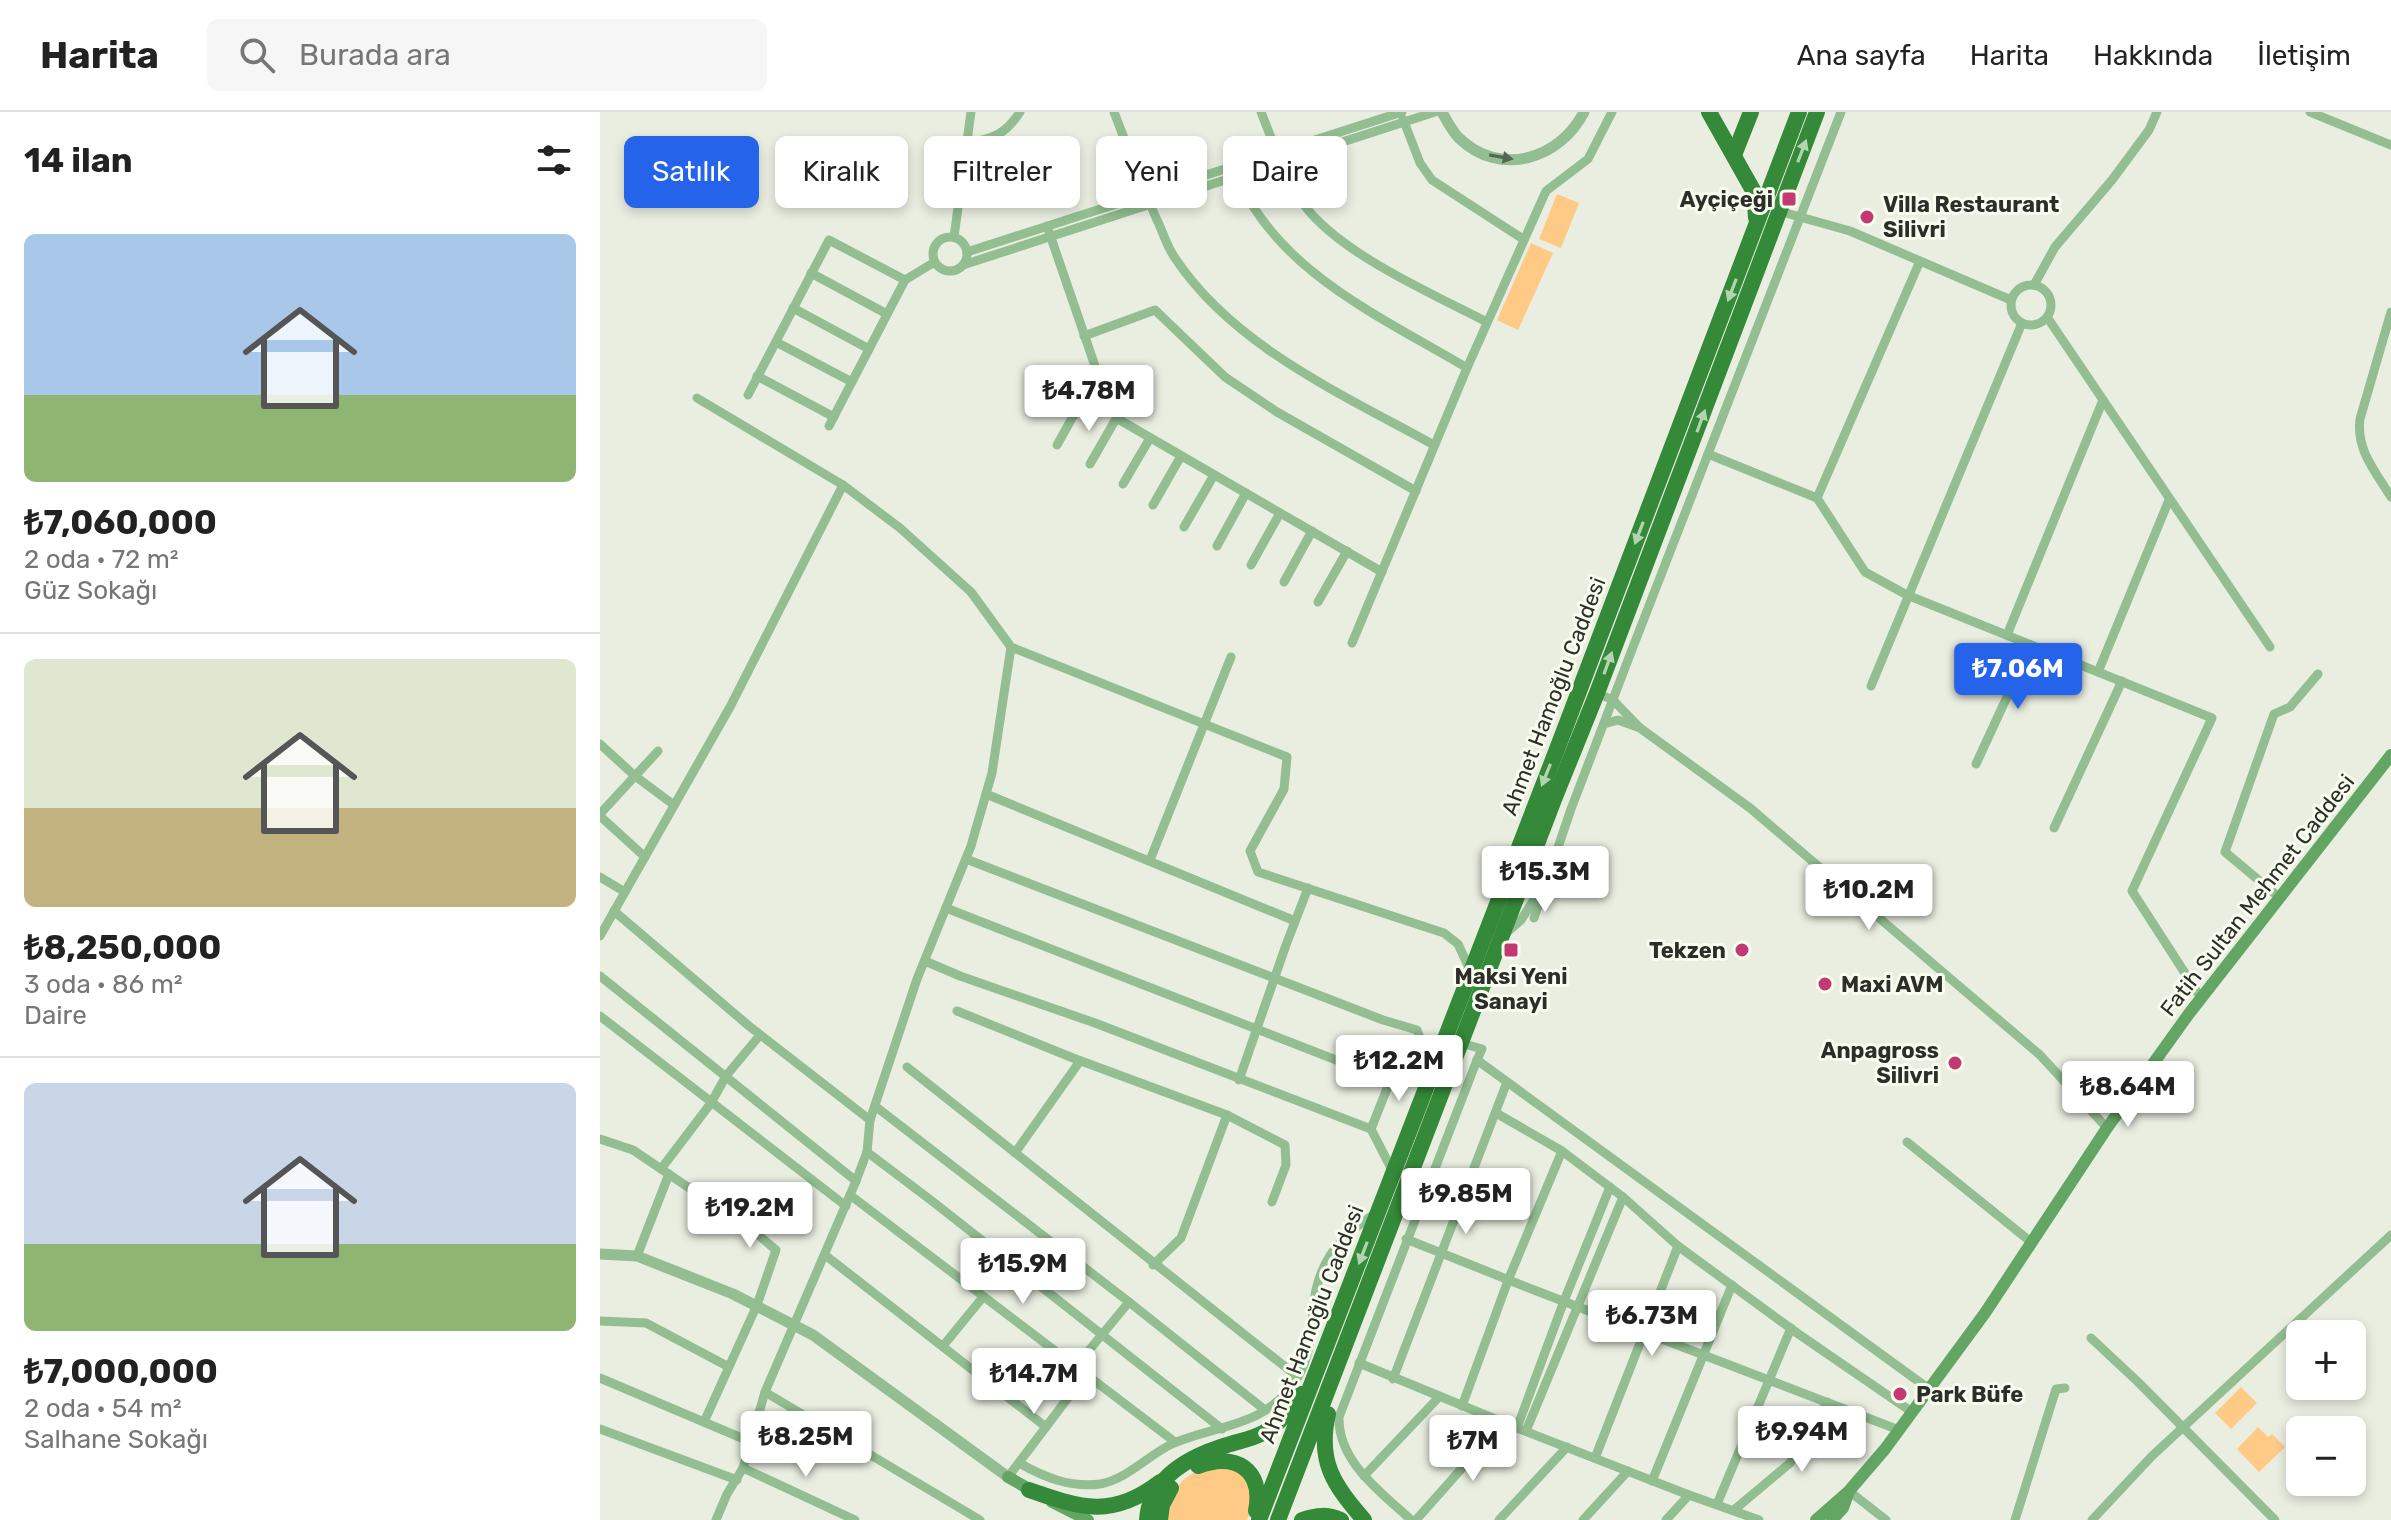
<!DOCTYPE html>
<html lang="tr">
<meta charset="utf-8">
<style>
:root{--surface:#fff;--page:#f6f6f6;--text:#222;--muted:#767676;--line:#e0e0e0;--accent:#2563eb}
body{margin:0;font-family:Rubik,sans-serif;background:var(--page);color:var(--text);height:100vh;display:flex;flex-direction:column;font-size:30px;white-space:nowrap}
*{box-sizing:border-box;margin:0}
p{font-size:26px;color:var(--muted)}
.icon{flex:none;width:44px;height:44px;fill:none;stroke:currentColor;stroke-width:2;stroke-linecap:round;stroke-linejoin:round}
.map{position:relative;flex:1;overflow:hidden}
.side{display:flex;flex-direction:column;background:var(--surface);width:600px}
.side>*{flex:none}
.banner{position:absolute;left:24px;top:24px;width:760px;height:72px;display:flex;gap:16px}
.fabs{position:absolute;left:1686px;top:1208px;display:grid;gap:16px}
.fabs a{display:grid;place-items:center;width:80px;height:80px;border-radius:12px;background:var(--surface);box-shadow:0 4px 12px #0003;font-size:40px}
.price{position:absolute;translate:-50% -68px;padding:0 18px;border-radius:8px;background:#fff;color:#222;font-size:26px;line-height:52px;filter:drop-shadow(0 2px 4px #0008)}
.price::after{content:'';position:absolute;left:50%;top:48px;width:24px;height:18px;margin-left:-12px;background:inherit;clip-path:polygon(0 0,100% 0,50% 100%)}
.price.selected{background:var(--accent);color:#fff}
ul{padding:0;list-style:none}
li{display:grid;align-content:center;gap:16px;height:424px;padding:0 24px}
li+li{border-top:2px solid var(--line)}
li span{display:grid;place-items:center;height:248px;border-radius:12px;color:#555}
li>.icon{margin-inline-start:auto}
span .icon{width:144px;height:144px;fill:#fffc;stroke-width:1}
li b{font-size:34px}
h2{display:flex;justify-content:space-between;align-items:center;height:96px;padding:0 24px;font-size:34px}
.tag{padding:0 28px;border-radius:12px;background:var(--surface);box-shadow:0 4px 12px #0003;font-size:28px;line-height:72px}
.tag.selected{background:var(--accent);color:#fff}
header{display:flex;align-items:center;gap:48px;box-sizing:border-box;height:112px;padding:0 40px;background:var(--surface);border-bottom:2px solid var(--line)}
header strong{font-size:38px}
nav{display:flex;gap:44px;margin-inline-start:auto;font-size:28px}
.search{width:560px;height:72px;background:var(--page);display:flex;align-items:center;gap:20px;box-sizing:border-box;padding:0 28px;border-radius:12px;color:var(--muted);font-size:30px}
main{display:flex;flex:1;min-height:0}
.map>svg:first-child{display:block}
</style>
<header>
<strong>Harita</strong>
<div class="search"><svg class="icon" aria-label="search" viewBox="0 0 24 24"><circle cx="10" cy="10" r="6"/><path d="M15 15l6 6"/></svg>Burada ara</div>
<nav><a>Ana sayfa</a><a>Harita</a><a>Hakkında</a><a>İletişim</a></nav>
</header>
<main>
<section class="side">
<h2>14 ilan<svg class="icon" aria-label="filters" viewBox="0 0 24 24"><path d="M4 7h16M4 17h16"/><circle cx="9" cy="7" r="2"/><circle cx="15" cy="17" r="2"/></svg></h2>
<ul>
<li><span style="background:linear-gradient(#a9c7e8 65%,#8fb573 0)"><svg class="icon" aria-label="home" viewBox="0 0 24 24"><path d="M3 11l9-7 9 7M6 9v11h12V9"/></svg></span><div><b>₺7,060,000</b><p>2 oda · 72 m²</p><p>Güz Sokağı</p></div></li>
<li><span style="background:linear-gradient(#dfe7d0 60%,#c2b280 0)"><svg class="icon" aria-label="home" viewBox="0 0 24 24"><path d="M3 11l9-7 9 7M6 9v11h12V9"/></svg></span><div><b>₺8,250,000</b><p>3 oda · 86 m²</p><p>Daire</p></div></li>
<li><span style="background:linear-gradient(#c9d6e8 65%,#8fb573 0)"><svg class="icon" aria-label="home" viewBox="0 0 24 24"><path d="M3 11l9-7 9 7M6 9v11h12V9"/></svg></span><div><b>₺7,000,000</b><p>2 oda · 54 m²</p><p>Salhane Sokağı</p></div></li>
</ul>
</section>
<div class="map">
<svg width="1791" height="1408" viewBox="0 0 1791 1408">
<rect width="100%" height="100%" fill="#eaeee0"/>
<g fill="#ffc986">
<polygon points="957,82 979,91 961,136 939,127"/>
<polygon points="931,131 953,141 918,218 897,208"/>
<polygon points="1641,1275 1657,1291 1631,1317 1615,1301"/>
<polygon points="1658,1315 1668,1325 1672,1322 1685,1335 1659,1360 1637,1337"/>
<path d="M 607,1354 L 643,1357 L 657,1386 L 647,1408 L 566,1408 C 573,1376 577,1368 607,1354 Z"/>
</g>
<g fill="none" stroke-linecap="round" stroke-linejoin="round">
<g stroke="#92be91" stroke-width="9">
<path d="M 514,0 C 528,36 541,72 557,108 C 563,120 567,135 575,146 C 634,235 744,283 834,333"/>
<path d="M 661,0 C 673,30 684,63 702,90 C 736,140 833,182 887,210"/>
<polyline points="1710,0 1791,33"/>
<polyline points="803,7 820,51 832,68 923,127"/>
<path d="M 366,32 C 393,26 404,24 420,0"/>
<path d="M 636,61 C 675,159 782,205 867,256"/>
<polyline points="1179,99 1250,119 1411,188"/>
<polyline points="447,114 507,289 518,307 782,460"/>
<circle cx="350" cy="142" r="17"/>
<polyline points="354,125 371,0"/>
<polyline points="367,140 802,0"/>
<polyline points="363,153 835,0"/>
<polyline points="211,161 287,202"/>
<circle cx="1431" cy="193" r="20"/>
<polyline points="1434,173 1455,135 1512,68 1549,18 1557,0"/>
<polyline points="193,196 269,237"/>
<path d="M 1791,200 L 1760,307 C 1756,338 1775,359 1791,385"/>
<polyline points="1447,205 1670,535"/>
<polyline points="484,224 555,198 625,265 677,300 816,379"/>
<polyline points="176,230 252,270"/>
<polyline points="157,264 234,305"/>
<polyline points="148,283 229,128 305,168"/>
<polyline points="97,286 243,373 300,416 371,480 411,535 687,645 684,677 650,739 658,760 844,821 858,832 870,858"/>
<polyline points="229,314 305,168 333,151"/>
<polyline points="457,333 485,283 502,273"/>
<polyline points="1108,342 1217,386 1265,460 1307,483 1612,606 1532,779 1601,886"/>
<polyline points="490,352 517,305"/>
<polyline points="523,372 550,326"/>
<polyline points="1217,386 1320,149"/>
<polyline points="553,393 581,344"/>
<polyline points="584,415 614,363"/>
<polyline points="617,434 646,381"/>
<polyline points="651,453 680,401"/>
<polyline points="684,470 712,419"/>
<polyline points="718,490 747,439"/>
<polyline points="1407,523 1503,288"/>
<polyline points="752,531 867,256 946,79 988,47 1012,0"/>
<polyline points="1498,560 1569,388"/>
<polyline points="1271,574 1422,211"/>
<polyline points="997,581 1013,588 1040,616 1018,608 1004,612"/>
<polyline points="1040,616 1150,696 1440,943 1507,1016"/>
<polyline points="0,632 35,664 74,693"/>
<polyline points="1376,652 1431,533"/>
<polyline points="386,682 695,809"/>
<polyline points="0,702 58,639"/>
<polyline points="0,704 45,745"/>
<polyline points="1454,716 1522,569"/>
<polyline points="366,747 783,908 817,918 822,931 833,940"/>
<polyline points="550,748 631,545"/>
<polyline points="0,765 25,780"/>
<polyline points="1680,786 1625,740 1674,602 1690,595 1718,562"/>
<polyline points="346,796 790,969"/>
<polyline points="14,799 149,914 270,1008"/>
<polyline points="934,806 971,697 1033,535 1241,0"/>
<polyline points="906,821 921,808 937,783"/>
<polyline points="0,824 130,595 243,373"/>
<polyline points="325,849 360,864 495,911 771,1017"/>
<polyline points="0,864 256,1069"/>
<polyline points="357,899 473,946 627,1003 685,1033 686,1053 672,1090"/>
<polyline points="0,904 246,1094"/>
<polyline points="861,931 882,937 877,948 1329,1277"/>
<polyline points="307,955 698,1265"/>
<polyline points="639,968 686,833 708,776"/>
<polyline points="275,994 529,1190 665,1298"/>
<polyline points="896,1001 962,1039 1023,1085 1078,1134 1197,1221 1312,1300"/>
<polyline points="0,1027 33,1038 156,1121 176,1138 157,1193 104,1310"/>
<polyline points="1307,1030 1431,1130"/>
<polyline points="267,1040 332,1089 622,1317"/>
<polyline points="415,1041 480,949"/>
<polyline points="61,1057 111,991 126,964 160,923"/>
<polyline points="793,1060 771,1017 790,969 837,938"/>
<polyline points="250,1083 575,1330"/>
<polyline points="806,1127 934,1178 1299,1318"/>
<polyline points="225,1143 446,1315"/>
<polyline points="37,1144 69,1062"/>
<polyline points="553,1153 581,1126 627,1003"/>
<polyline points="0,1209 46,1211 129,1255"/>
<polyline points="1491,1226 1538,1270 1675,1408"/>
<polyline points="343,1234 383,1185"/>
<polyline points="759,1251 917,1316 1089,1383 1159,1408"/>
<polyline points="476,1254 529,1190"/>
<polyline points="0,1266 151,1330"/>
<polyline points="793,1267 907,970"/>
<polyline points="165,1280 380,1408"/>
<polyline points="862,1294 909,1166 962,1039"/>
<polyline points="917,1316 964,1189 1010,1075"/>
<polyline points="0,1317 137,1368"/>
<polyline points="926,1319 1023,1085"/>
<polyline points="995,1346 1078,1134"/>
<path d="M 419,1351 C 444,1365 470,1376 500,1372 C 528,1367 549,1342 574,1331 C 620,1312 665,1315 696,1268 C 710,1247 711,1223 713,1198 C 717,1150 738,1126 776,1101"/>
<polyline points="143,1356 255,1408"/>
<polyline points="764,1364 839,1285"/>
<polyline points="408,1365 486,1262"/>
<polyline points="1052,1369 1132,1173"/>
<polyline points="1249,1379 1286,1408"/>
<polyline points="1117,1392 1191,1216"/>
<polyline points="1134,1398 1190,1351 1213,1316 1227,1290"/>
<polyline points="116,1408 127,1382 143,1356 165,1280 256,1069 267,1040 270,1008 317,867 371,734 392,661 411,535"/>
<path d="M 811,1408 C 781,1380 738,1350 739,1305 L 877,948"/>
<polyline points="816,1408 903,1310"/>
<polyline points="899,1408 967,1335"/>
<polyline points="983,1408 1028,1359"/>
<polyline points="1066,1408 1089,1383"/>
<polyline points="1415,1408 1456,1277 1465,1276"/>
<polyline points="1492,1408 1552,1344 1791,1123"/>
</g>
<g stroke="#92be91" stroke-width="11">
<path d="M 842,0 C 847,9 852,19 859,26 C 900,66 960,47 984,0"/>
<polyline points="0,1142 37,1144 133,1182 213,1223 408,1365"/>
</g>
<g stroke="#63a664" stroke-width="12">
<polyline points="408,1365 436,1381"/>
<polyline points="452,1390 488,1408"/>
<polyline points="1216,1408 1249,1379 1285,1337 1385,1201 1507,1016 1588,903 1791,643"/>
<polyline points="1232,1408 1243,1396 1249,1379"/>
</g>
<g stroke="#348a39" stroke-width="16">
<polyline points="1109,0 1154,80 1156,106"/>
<polyline points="1134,43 1151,0"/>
<path d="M 728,1302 C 717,1350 734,1373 764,1408"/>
<path d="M 598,1354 C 635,1340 664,1357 656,1399"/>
<path d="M 429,1378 C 481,1396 512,1407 560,1370"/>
<path d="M 547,1408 C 550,1364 591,1344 627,1333 C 639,1329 652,1327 663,1321 C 680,1312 691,1298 701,1282"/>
<polyline points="560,1408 562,1393 571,1376"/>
<polyline points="659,1408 959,632 1199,0"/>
<polyline points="678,1408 955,685 997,581 1217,0"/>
<path d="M 702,1408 C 717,1403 727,1402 741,1408"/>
</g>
</g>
<defs><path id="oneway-solid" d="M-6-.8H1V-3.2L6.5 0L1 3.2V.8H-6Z" transform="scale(2)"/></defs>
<g fill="#b3d4af">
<use href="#oneway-solid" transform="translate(1202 39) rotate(-69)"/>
<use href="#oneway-solid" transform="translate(1132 178) rotate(111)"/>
<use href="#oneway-solid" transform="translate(1101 309) rotate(-70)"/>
<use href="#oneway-solid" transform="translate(1039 421) rotate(111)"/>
<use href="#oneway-solid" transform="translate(1008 551) rotate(-70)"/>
<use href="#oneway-solid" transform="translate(946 663) rotate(112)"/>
<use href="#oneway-solid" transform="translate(763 1141) rotate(111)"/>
</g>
<use fill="#556853" href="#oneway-solid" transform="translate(901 45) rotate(10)"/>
<g fill="#c33a73" stroke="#f7fcee" stroke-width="3">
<rect x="1181" y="79" width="16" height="16" rx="4"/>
<circle cx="1267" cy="105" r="8"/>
<rect x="903" y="830" width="16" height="16" rx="4"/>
<circle cx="1142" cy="838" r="8"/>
<circle cx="1225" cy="872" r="8"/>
<circle cx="1355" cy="951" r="8"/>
<circle cx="1300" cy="1282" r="8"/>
</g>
<g text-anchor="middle" stroke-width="6" stroke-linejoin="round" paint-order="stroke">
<g font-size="22" font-weight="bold" fill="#2d2e29" stroke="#f7fcee" text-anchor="end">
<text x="1173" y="95">Ayçiçeği</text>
<text x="1283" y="100" text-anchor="start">Villa Restaurant<tspan x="1283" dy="25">Silivri</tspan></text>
<text x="1126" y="846">Tekzen</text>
<text x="911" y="872" text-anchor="middle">Maksi Yeni<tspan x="911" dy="25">Sanayi</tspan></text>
<text x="1241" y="880" text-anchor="start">Maxi AVM</text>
<text x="1339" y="946">Anpagross<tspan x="1339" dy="25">Silivri</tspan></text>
<text x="1316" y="1290" text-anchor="start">Park Büfe</text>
</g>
<g font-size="22" fill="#2d2e29" stroke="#f7fcee">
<text transform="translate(953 584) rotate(-69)" y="8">Ahmet Hamoğlu Caddesi</text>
<text transform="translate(1657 783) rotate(-52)" y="8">Fatih Sultan Mehmet Caddesi</text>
<text transform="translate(711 1212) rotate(-69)" y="8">Ahmet Hamoğlu Caddesi</text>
</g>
</g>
</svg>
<div class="fabs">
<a>+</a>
<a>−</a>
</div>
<b class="price" style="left:489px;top:321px">₺4.78M</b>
<b class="price selected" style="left:1418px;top:599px">₺7.06M</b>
<b class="price" style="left:945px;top:802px">₺15.3M</b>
<b class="price" style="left:1269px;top:820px">₺10.2M</b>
<b class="price" style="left:799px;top:991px">₺12.2M</b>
<b class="price" style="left:1528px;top:1017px">₺8.64M</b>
<b class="price" style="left:866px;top:1124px">₺9.85M</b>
<b class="price" style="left:150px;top:1138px">₺19.2M</b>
<b class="price" style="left:423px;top:1194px">₺15.9M</b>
<b class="price" style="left:1052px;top:1246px">₺6.73M</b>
<b class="price" style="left:434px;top:1304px">₺14.7M</b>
<b class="price" style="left:1202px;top:1362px">₺9.94M</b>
<b class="price" style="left:206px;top:1367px">₺8.25M</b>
<b class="price" style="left:873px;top:1371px">₺7M</b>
<div class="banner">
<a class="tag selected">Satılık</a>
<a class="tag">Kiralık</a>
<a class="tag">Filtreler</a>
<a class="tag">Yeni</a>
<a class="tag">Daire</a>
</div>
</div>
</main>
